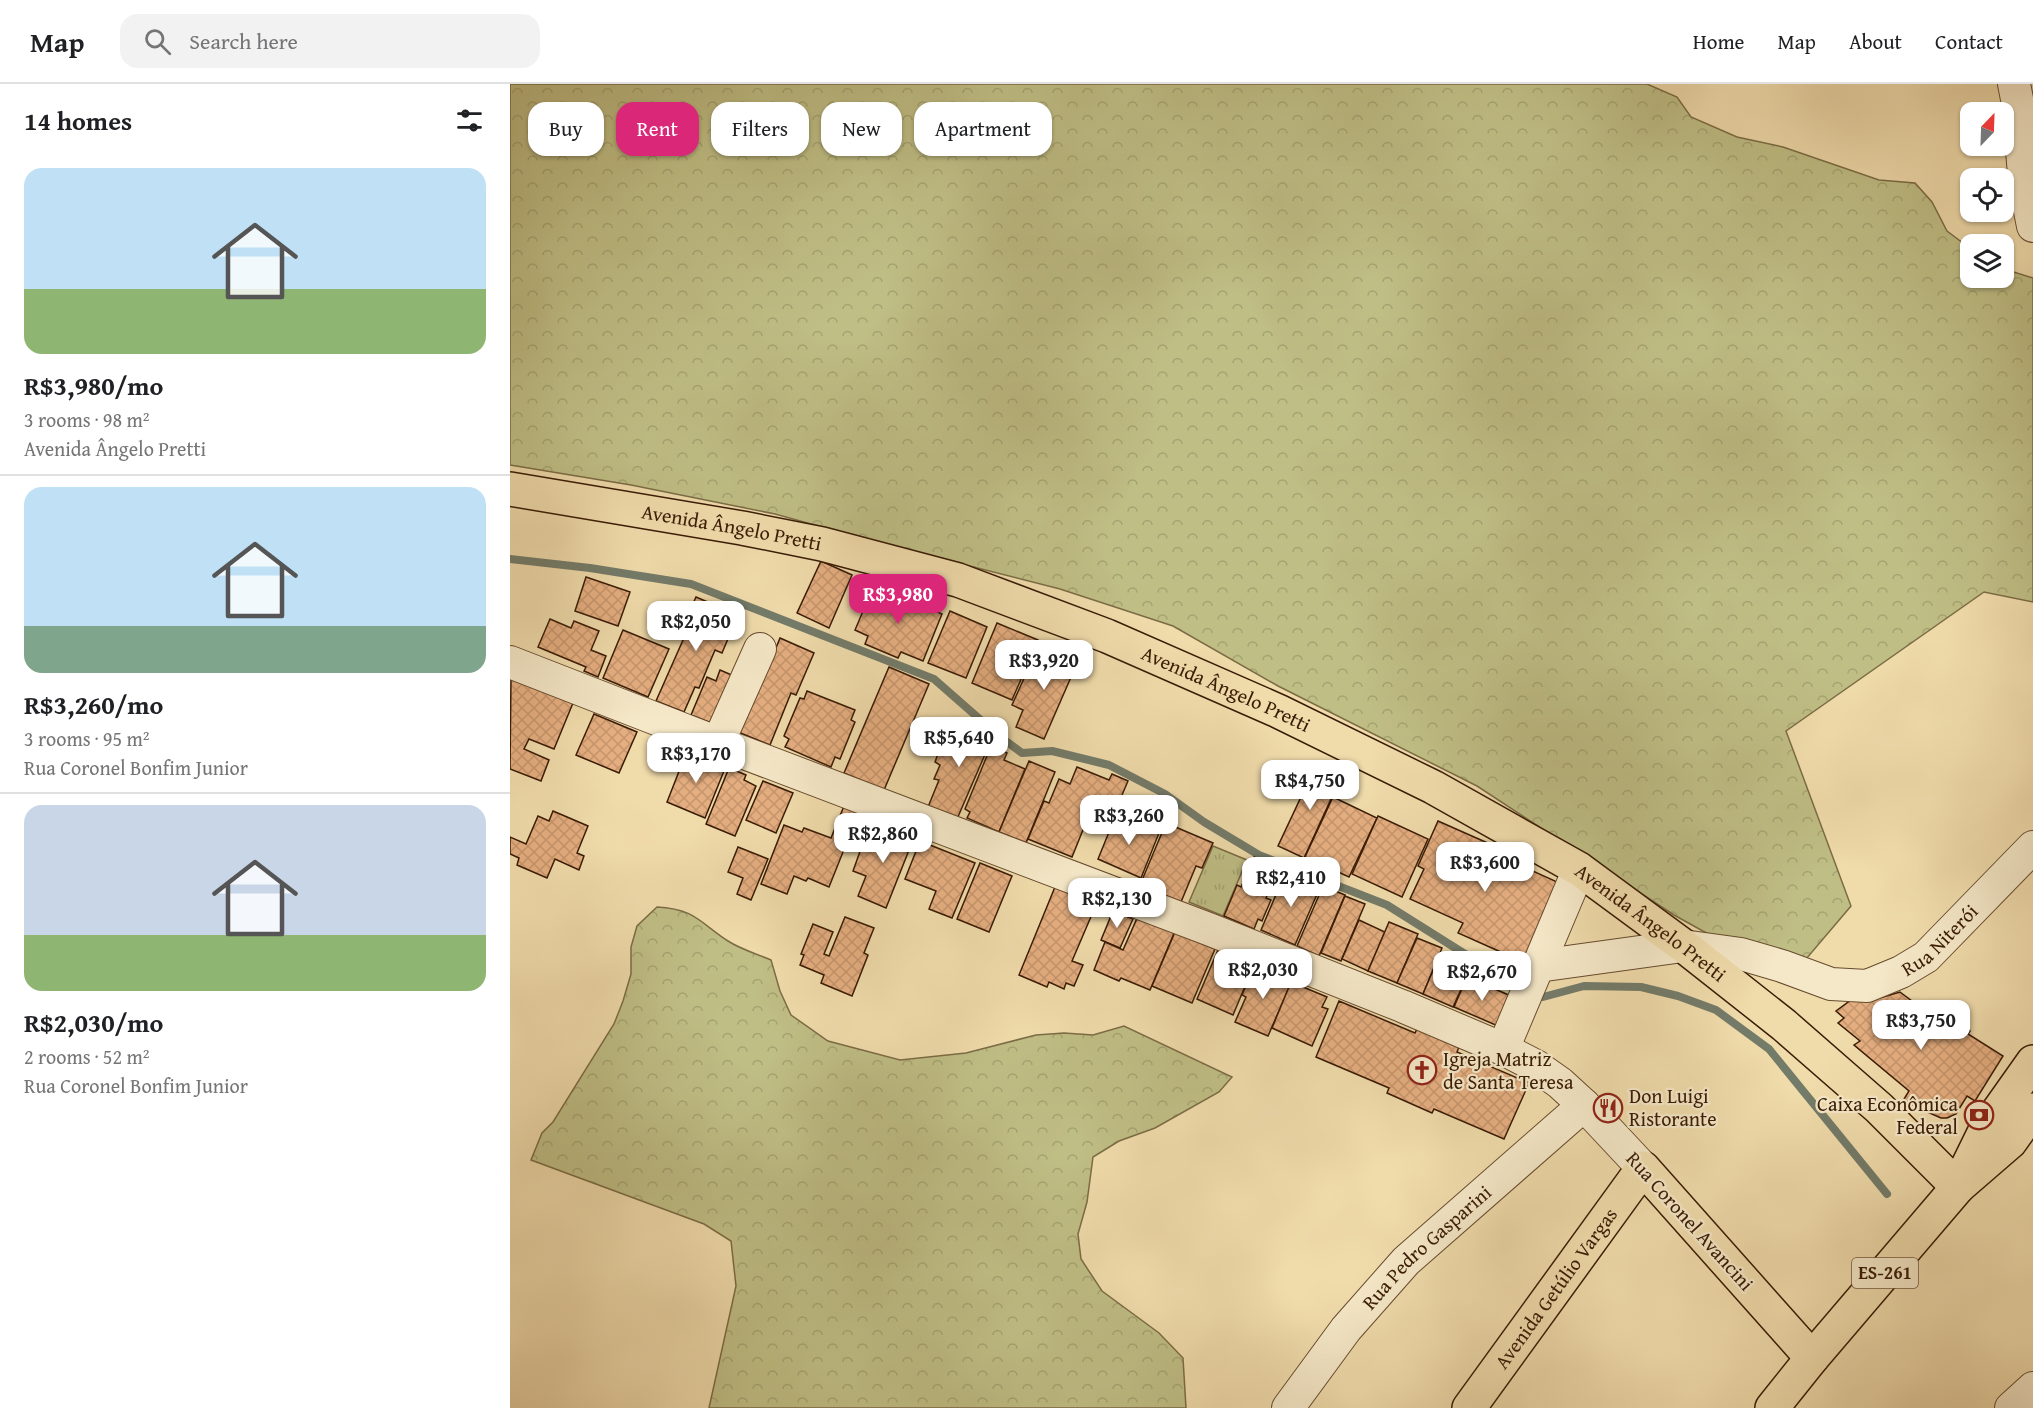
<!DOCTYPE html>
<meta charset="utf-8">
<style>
:root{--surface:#fff;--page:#f2f2f2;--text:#202124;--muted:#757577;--line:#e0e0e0;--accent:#db2777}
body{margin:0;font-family:"Gentium Book Plus",serif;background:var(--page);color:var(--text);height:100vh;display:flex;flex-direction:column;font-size:22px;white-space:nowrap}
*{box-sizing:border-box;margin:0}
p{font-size:20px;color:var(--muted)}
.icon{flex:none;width:33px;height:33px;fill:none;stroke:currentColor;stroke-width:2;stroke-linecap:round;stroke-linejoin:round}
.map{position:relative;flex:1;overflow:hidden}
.sheet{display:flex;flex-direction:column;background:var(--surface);width:510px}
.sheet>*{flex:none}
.top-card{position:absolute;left:18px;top:18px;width:570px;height:54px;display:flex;gap:12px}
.needle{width:39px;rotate:23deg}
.controls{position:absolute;left:1450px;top:18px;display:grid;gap:12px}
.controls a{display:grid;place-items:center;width:54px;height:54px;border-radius:12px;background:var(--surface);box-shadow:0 2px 4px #0004;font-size:30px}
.price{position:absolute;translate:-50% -51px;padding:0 14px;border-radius:12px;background:#fff;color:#222;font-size:20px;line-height:39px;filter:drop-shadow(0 2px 3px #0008)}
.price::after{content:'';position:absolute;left:50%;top:36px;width:18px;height:14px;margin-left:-9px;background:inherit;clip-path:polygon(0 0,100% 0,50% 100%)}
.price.on{background:var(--accent);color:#fff}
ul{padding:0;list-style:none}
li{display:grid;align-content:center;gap:12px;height:318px;padding:0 24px}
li+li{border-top:2px solid var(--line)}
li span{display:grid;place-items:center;height:186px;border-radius:18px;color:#555}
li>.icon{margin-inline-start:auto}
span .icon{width:108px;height:108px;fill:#fffc;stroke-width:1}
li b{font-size:26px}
h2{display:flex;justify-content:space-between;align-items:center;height:72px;padding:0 24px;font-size:26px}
.chip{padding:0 21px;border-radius:18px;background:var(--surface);box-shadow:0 2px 4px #0004;font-size:21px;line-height:54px}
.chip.on{background:var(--accent);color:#fff}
header{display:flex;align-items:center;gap:36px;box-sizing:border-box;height:84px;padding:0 30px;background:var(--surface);border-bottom:2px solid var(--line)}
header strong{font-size:28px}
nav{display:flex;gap:33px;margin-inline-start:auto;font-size:21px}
.search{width:420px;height:54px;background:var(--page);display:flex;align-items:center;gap:15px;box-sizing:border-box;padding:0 21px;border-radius:18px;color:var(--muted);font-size:22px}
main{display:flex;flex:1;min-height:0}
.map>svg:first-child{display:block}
</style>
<header>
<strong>Map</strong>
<div class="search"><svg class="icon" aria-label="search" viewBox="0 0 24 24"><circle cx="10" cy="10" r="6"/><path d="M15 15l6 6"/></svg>Search here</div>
<nav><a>Home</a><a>Map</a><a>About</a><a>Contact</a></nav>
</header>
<main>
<section class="sheet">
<h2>14 homes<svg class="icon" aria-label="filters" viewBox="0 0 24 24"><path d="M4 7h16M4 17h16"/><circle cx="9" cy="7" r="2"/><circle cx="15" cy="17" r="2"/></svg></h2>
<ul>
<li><span style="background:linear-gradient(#bfe0f5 65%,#8fb573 0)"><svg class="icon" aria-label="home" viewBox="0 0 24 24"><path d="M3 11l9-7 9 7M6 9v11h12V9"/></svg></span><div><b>R$3,980/mo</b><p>3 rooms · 98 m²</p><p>Avenida Ângelo Pretti</p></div></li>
<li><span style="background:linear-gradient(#bfe0f5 75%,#7fa58c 0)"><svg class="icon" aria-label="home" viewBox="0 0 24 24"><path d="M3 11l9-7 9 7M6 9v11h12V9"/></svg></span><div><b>R$3,260/mo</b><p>3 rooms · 95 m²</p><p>Rua Coronel Bonfim Junior</p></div></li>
<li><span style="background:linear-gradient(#c9d6e8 70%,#8fb573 0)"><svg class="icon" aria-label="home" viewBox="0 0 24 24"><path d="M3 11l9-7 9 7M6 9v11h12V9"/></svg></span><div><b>R$2,030/mo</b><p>2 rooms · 52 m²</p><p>Rua Coronel Bonfim Junior</p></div></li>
</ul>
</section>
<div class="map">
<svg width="1523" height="1324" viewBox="0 0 1523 1324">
<defs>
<pattern id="forest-crowns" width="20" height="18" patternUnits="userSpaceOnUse" patternTransform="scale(1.5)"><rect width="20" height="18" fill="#bfbe85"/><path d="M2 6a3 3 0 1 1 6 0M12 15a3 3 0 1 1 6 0" fill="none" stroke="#a5a371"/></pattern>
<pattern id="park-tufts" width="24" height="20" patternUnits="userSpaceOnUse" patternTransform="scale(1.5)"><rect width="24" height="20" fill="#bfbe85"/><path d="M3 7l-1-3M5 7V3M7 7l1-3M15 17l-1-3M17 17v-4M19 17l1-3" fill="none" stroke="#a5a371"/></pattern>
<pattern id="building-cross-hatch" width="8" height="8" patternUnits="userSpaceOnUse" patternTransform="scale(1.5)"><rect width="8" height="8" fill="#e5ae80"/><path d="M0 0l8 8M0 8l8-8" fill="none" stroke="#c5956d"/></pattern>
</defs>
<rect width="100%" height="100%" fill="#f0dbab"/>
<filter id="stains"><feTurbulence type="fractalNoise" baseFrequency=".00333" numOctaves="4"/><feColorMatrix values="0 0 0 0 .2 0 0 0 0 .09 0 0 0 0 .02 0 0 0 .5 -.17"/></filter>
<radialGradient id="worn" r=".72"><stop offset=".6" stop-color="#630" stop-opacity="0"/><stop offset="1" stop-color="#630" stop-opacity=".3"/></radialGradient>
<g fill="url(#forest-crowns)" stroke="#7c6c45" stroke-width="1.5">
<polygon points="0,0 1137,0 1167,13 1181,33 1227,53 1273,63 1369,96 1405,99 1422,118 1437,147 1461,165 1461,194 1494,194 1494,185 1523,194 1523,518 1474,508 1276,647 1341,822 1291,881 1200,851 1164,831 967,702 768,602 663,542 550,505 377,461 265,430 121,401 0,381"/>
<path d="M 147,823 C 185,825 189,838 218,857 C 230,865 247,870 261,876 L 270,907 L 281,931 L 318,957 L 390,976 L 456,969 L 526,951 L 554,949 L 583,951 L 614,942 L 722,993 L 709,1008 L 645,1044 L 609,1057 L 583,1073 L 577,1118 L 568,1150 L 571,1175 L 592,1207 L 649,1249 L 673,1274 L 676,1324 L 199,1324 L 226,1202 L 221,1157 L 194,1140 L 21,1076 L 32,1049 L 43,1038 L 104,940 L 113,917 L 121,890 L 121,863 L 127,842 Z"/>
</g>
<polygon fill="url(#park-tufts)" stroke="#7c6c45" stroke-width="1.5" points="703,762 737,776 713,832 679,818"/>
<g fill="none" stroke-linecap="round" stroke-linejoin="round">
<g stroke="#737b69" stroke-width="8">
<polyline points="0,475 80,484 181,500 424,595 489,652 512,669 542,667 599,681 655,710 694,738 749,771 877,821 982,887 1010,907"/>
<polyline points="1023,910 1033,913 1074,902 1131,903 1168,912 1206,926 1259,965 1377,1110"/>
</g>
</g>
<g fill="url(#building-cross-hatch)" stroke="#391b05" stroke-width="1.5">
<polygon points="311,477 342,491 319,544 287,529"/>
<polygon points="76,493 120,508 108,542 65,527"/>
<polygon points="364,501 432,530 413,577 391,568 388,574 355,560 358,552 345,546"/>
<polygon points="186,513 228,531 212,569 205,566 189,604 185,603 174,628 146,617 173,556 168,553"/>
<polygon points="440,527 477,543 456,594 418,579"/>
<polygon points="40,535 61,544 64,537 89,547 81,566 96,572 88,593 74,587 76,583 28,563"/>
<polygon points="487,539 528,556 502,616 462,599"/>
<polygon points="113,546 159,565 138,613 93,594"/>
<polygon points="270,554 304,569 286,611 281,609 260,661 223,646 257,586"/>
<polygon points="556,561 572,568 534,655 506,643 513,626 502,621 525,570 547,580"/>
<polygon points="379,583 419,600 374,706 334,689"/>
<polygon points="210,586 229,594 204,640 181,631 197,593 206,597"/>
<polygon points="1,594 63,619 44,665 19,655 14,665 39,676 31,697 0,685"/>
<polygon points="297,607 345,626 341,636 345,638 330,675 325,673 321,683 275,663 279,655 274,652 290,614 294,615"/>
<polygon points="84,630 127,648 109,689 66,671"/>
<polygon points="448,637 483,652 447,735 418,723 429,696 424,695 430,681 425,678 431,662 436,665"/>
<polygon points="481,662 497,669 494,676 515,685 489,748 457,734 460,728 455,725"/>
<polygon points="177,667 216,682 195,734 157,718"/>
<polygon points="519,677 545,688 516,759 489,748"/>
<polygon points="807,679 832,691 794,774 768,762"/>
<polygon points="567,683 599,696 602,690 618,697 606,725 592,719 583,739 577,736 562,773 518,755 534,717 539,719 549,695 560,700"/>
<polygon points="219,684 236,691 234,696 246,702 225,752 196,740"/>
<polygon points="253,697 283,709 266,749 236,736"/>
<polygon points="823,713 867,734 839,793 795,773"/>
<polygon points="334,722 349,728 319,803 298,794 296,797 284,792 277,810 251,800 274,741 292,748 294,744 321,754"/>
<polygon points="43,727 78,742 67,769 74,772 69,786 45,775 37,794 7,781 9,774 0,770 0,753 16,760 28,732 39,737"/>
<polygon points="606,731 649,749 631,794 588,775"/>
<polygon points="868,732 918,755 892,813 842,790"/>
<polygon points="928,737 1007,772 1005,779 1045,797 1049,804 1012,887 990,877 993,869 948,849 953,839 900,815 914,785 908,782"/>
<polygon points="375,739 405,751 376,824 348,812 356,792 343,787 353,759 365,764"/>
<polygon points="656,739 703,759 692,784 686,782 671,818 630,801"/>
<polygon points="410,757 465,779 442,834 419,825 426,807 395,795"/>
<polygon points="228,763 258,775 241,816 227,810 233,794 218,788"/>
<polygon points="744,773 769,783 756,814 761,816 752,837 748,835 744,845 714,832 727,801 731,803"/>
<polygon points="470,779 502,792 479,848 447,835"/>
<polygon points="776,787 811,801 785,861 751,846"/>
<polygon points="813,802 835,811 809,872 787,862"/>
<polygon points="545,803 586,821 562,877 573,881 564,902 556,899 554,905 539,898 537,903 509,891"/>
<polygon points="835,812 855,820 831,877 811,869"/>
<polygon points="603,827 623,835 610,864 591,856"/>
<polygon points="628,832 665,847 640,906 611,894 609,897 584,886 595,858 613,866"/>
<polygon points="335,833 364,844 354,869 358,871 342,912 311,899 314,891 290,881 294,871 291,870 303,840 323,848 314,870 319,872"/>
<polygon points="849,836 875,848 858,887 832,875"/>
<polygon points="879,838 908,850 887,899 858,887"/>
<polygon points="665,848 705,865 682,919 642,902"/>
<polygon points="907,854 932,864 913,910 887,899"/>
<polygon points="708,866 744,881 723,931 687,915"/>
<polygon points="927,877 958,890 943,923 913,910"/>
<polygon points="745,882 782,897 758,952 725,938 736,913 732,911"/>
<polygon points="957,893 1001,912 988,942 944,923"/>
<polygon points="781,898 817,913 812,923 818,925 802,962 762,944"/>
<polygon points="1390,908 1406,920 1412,917 1460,947 1458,950 1493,972 1465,1017 1457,1012 1446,1030 1437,1034 1431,1034 1406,1023 1394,1015 1399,1007 1344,961 1350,957 1328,939 1334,934 1326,927 1345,913 1373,913"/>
<polygon points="829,917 905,949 907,945 949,963 947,968 1019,999 994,1055 924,1025 922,1029 877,1009 879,1004 806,973"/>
</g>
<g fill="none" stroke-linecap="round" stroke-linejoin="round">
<g stroke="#674b2e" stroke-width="34">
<g id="minor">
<polyline points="1504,0 1508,20 1515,102 1523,142"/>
<polyline points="0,578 208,659 701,846 892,922 993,965 1026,982 1050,999 1074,1021 1133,1084"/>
<polyline points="208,659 250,565"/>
<path id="s1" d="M 1028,882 L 1173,862 L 1231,870 L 1272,882 L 1321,900 L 1357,902 L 1391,888 L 1416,873 L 1523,763"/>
<polyline points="993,965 1069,785"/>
<path id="s2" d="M 778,1324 L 836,1245 L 896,1177 L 1074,1021"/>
<polyline points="1501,1324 1523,1304"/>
</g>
</g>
<g stroke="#391b05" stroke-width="36">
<g id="major">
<path id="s3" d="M 0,405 L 232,444 L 312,460 L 448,496 L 597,552 L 768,627 L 923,703 L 1069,785 L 1179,866 L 1274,941 L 1369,1024 L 1448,1103"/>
<polyline points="1454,1090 1477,1043 1523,978"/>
<path id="s4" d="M 959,1324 L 1133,1084 L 1302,1274"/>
<polyline points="1262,1324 1302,1274 1448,1103 1500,1058 1523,1026"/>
</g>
</g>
<use href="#minor" stroke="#f5e8c8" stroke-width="32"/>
<use href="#major" stroke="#f0dbab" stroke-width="33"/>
</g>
<defs>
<g id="church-ring" transform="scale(1.5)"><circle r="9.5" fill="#f5e8c8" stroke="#8f2418" stroke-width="1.5"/><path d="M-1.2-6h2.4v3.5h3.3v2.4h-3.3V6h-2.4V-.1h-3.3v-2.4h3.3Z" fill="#8f2418"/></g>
<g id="restaurant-ring" transform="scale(1.5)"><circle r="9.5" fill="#f5e8c8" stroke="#8f2418" stroke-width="1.5"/><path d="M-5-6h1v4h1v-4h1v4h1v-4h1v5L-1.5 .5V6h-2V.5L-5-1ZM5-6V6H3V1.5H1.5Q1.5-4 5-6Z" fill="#8f2418"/></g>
<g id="bank-ring" transform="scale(1.5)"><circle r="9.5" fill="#f5e8c8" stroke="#8f2418" stroke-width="1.5"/><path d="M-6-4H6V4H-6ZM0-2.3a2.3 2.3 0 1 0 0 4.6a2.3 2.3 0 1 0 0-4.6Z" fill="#8f2418"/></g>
</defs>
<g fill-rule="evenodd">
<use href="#church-ring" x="912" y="986"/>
<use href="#restaurant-ring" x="1098" y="1024"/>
<use href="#bank-ring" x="1469" y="1031"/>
</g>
<g text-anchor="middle" stroke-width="4.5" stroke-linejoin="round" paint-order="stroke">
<rect fill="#f5e8c8" stroke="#715840" stroke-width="1.5" x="1342" y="1174" width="66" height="30" rx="4.5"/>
<g font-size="18" font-weight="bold" fill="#391b05">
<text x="1375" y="1195">ES-261</text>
</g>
<g font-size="20" fill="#391b05" stroke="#f5e8c8">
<text dy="7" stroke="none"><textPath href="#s3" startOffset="225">Avenida Ângelo Pretti</textPath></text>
<text dy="7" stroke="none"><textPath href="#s3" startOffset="747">Avenida Ângelo Pretti</textPath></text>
<text dy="7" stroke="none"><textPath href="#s3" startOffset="1233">Avenida Ângelo Pretti</textPath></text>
<text dy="7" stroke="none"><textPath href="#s1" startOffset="423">Rua Niterói</textPath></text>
<text transform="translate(1180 1137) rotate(48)" y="7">Rua Coronel Avancini</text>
<text dy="7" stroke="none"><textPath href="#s2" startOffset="213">Rua Pedro Gasparini</textPath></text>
<text dy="7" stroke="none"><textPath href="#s4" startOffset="148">Avenida Getúlio Vargas</textPath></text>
</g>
<g font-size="20" fill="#391b05" stroke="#f5e8c8" text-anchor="start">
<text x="933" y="982">Igreja Matriz<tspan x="933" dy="23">de Santa Teresa</tspan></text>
<text x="1119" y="1019">Don Luigi<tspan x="1119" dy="23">Ristorante</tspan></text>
<text x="1448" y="1027" text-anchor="end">Caixa Econômica<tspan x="1448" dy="23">Federal</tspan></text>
</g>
</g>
<rect width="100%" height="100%" filter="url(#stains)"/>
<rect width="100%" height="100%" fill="url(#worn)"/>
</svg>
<div class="controls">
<a><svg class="needle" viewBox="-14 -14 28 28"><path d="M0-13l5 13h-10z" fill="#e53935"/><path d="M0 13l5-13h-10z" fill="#757577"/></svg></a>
<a><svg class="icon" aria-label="locate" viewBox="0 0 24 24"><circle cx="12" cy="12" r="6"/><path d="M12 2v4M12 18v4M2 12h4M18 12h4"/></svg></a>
<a><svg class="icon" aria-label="layers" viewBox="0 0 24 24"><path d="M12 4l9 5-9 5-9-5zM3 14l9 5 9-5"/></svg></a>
</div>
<b class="price on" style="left:388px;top:541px">R$3,980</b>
<b class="price" style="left:186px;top:568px">R$2,050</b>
<b class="price" style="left:534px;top:607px">R$3,920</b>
<b class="price" style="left:449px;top:684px">R$5,640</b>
<b class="price" style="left:186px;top:700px">R$3,170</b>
<b class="price" style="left:800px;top:727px">R$4,750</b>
<b class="price" style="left:619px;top:762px">R$3,260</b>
<b class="price" style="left:373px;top:780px">R$2,860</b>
<b class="price" style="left:975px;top:809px">R$3,600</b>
<b class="price" style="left:781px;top:824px">R$2,410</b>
<b class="price" style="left:607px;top:845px">R$2,130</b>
<b class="price" style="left:753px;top:916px">R$2,030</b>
<b class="price" style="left:972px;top:918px">R$2,670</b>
<b class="price" style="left:1411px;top:967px">R$3,750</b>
<div class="top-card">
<a class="chip">Buy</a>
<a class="chip on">Rent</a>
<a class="chip">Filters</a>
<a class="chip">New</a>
<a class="chip">Apartment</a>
</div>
</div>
</main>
